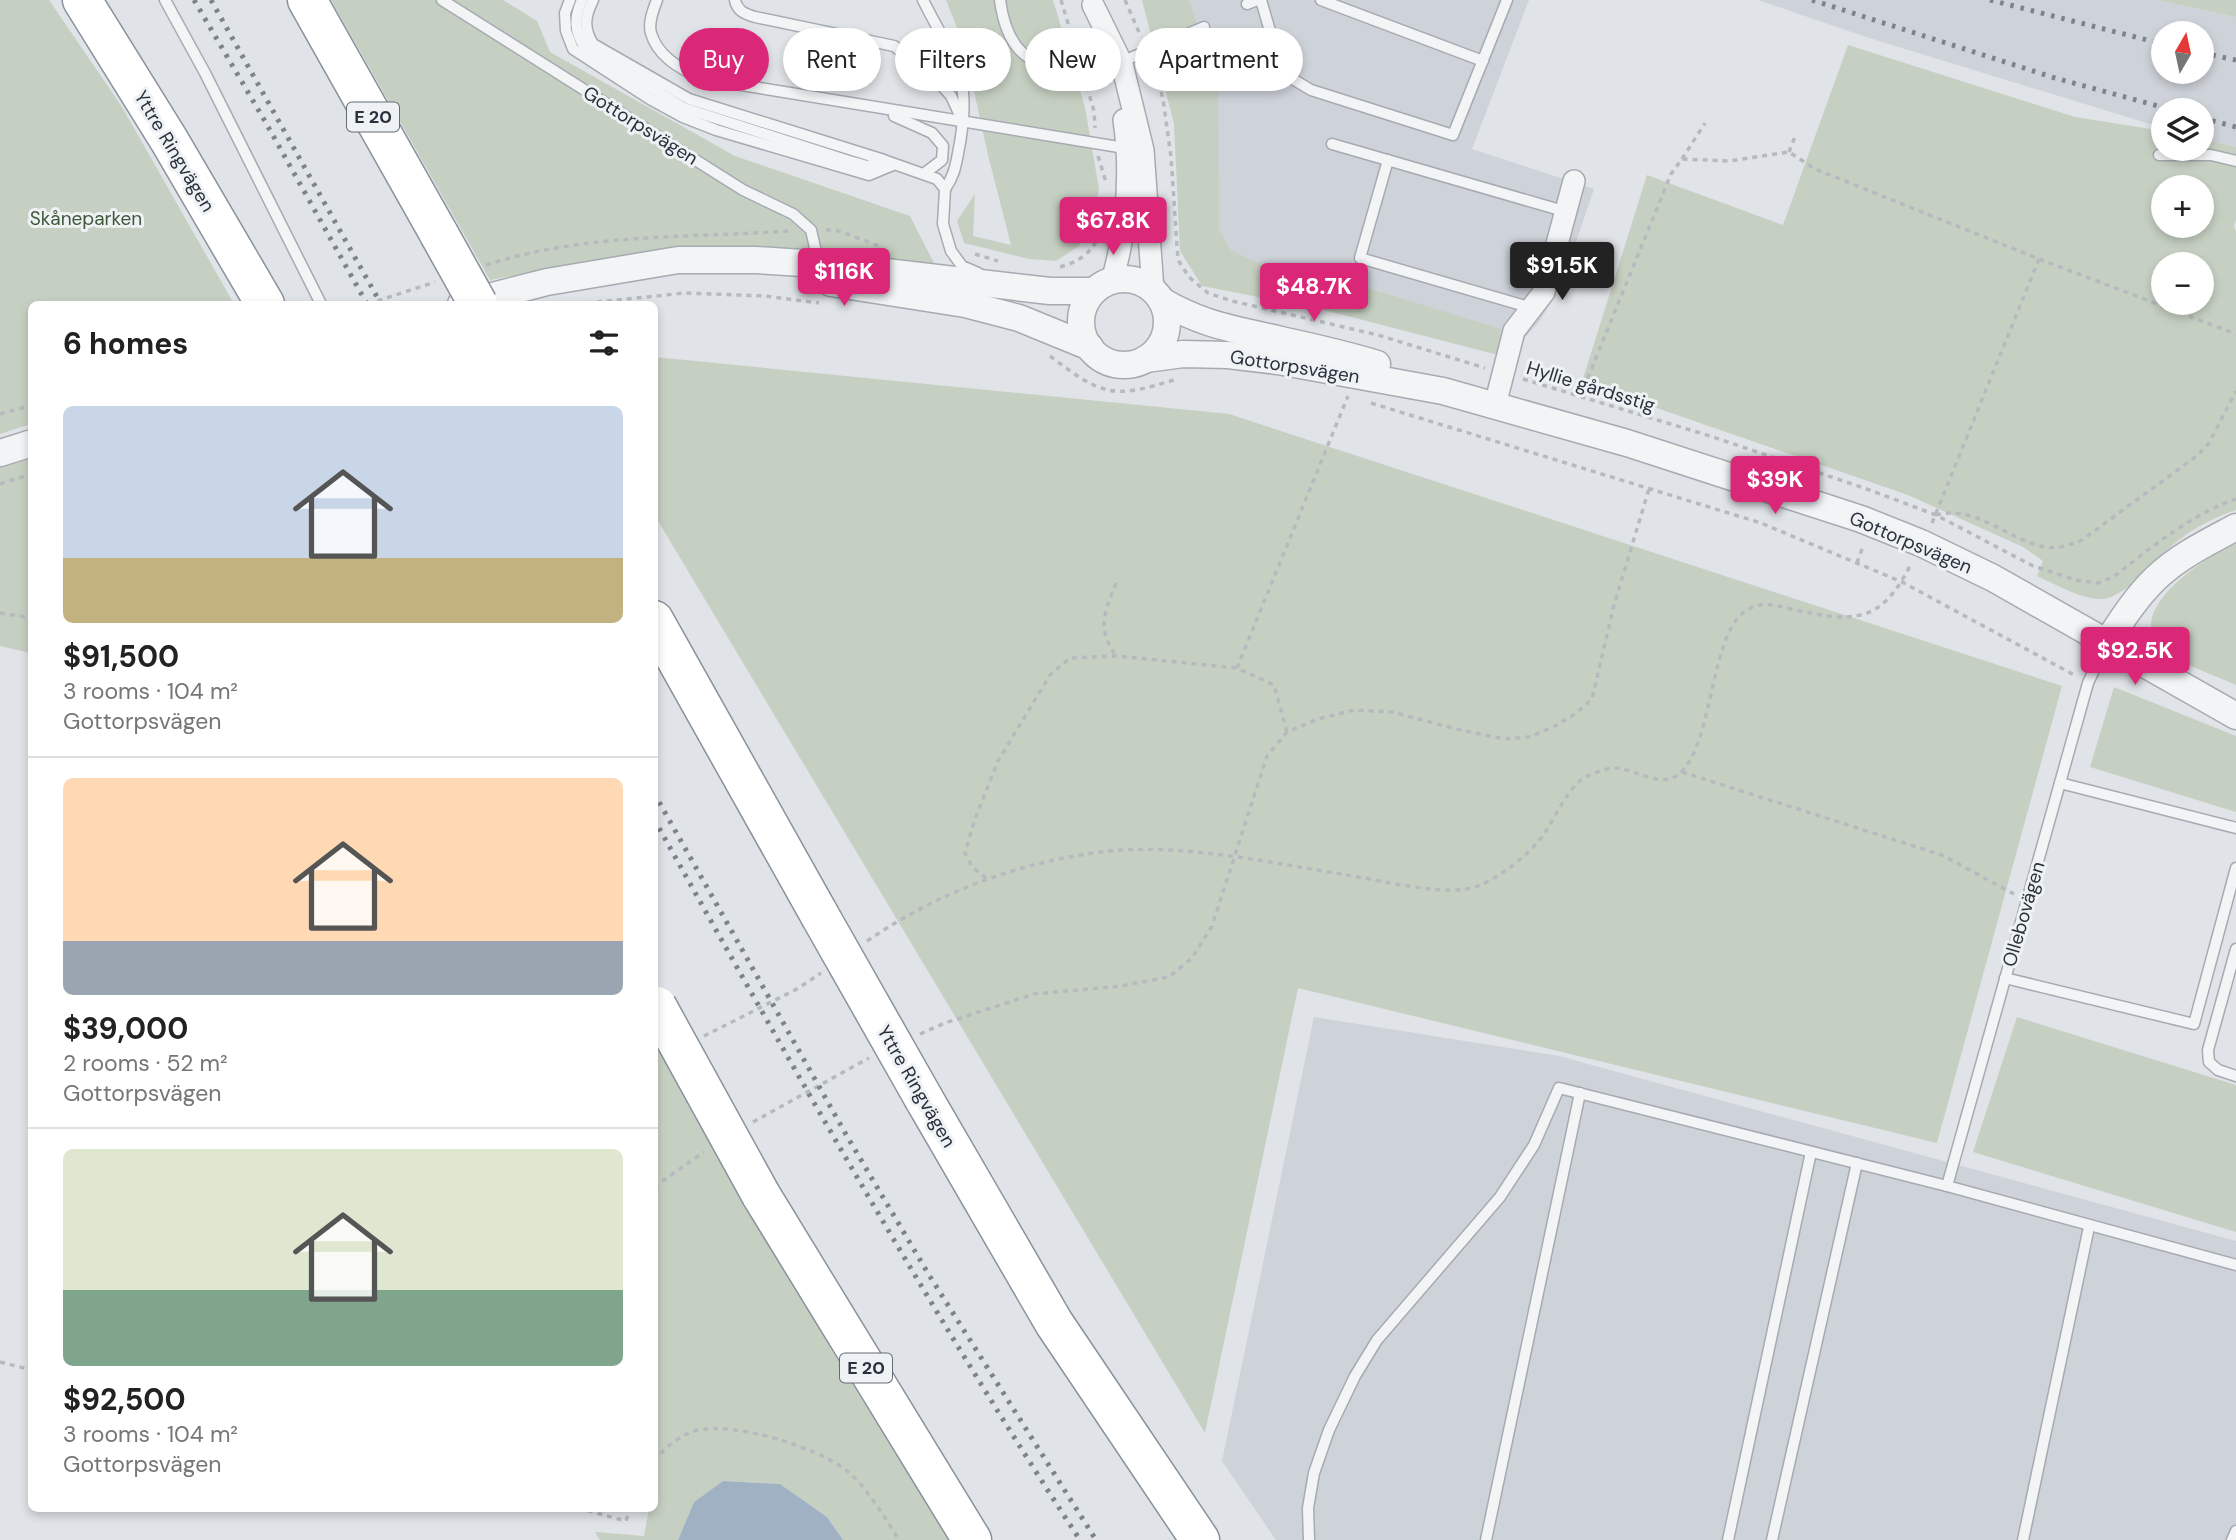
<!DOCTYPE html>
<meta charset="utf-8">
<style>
:root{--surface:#fff;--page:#f6f6f6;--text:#222;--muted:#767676;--line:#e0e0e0;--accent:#db2777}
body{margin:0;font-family:"DM Sans",sans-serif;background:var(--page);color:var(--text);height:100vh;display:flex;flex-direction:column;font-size:26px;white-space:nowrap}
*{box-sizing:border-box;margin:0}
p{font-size:23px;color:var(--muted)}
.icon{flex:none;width:38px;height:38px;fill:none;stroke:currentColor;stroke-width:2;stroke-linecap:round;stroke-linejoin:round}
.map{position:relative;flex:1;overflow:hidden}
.details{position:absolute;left:28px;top:301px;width:630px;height:1211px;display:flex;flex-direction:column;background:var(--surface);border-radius:10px;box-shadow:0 4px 10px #0003}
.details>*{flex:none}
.hud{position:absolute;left:679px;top:28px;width:665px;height:63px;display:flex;gap:14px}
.needle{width:46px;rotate:9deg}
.controls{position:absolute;left:2151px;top:21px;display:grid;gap:14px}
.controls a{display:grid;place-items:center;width:63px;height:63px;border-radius:50%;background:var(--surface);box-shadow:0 4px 10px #0003;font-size:35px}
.price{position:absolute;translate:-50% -60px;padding:0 16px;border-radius:7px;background:var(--accent);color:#fff;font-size:23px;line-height:46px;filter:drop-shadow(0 2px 4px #0008)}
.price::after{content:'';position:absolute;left:50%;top:42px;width:21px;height:16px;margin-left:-10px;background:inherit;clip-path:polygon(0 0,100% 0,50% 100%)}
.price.selected{background:#222;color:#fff}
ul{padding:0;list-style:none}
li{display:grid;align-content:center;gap:14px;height:371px;padding:0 35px}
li+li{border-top:2px solid var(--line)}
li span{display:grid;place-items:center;height:217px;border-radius:10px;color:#555}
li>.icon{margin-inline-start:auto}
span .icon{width:126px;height:126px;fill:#fffc;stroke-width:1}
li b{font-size:30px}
h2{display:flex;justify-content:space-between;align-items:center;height:84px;padding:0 35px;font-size:30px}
.tag{padding:0 24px;border-radius:32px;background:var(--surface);box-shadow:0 4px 10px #0003;font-size:24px;line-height:63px}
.tag.selected{background:var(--accent);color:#fff}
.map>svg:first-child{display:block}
</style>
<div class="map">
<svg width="2236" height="1540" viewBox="0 0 2236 1540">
<rect width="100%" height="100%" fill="#e0e3e7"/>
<g fill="#ced2d9" fill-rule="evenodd">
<polygon points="1169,0 1529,0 1472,149 1594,189 1562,283 1540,321 1521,342 1261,276 1223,258"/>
<path d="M 1758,0 L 2157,0 L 2236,17 L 2236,147 L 2202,139 L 2202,110 L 2163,110 L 2163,128 L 1863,36 ZM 2163,33 L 2202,33 L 2202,72 L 2163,72 Z"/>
<polygon points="1314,1017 1559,1056 2236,1241 2236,1540 1276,1540 1222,1461"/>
</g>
<g fill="#c6d0c2" fill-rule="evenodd">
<polygon points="0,0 49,0 122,107 234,304 32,304 31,424 0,434"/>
<polygon points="331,0 503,0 537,21 550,52 735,156 910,216 937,269 695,251 597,260 490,280"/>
<polygon points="946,0 1053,0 1085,107 1099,189 1095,214 1079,246 1056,261 1029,259 964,243 957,221 975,194 973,236 1011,245 988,155 964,45"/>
<polygon points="1142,0 1189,0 1218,86 1219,229 1230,250 1256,262 1354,284 1501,329 1498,355 1324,310 1202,286 1180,251 1174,124"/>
<polygon points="2157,0 2236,0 2236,17"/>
<path d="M 1848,45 L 2075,117 L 2163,131 L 2163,149 L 2202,149 L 2202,139 L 2236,147 L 2236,220 L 2234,226 L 2236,232 L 2236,510 C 2217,516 2195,527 2179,540 C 2158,556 2134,590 2108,598 C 2090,604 2055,584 2037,576 L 2043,561 L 2023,547 L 1908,495 L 1582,382 L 1647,175 L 1783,225 ZM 2163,187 L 2202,187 L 2202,226 L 2163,226 ZM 2163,264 L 2202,264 L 2202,303 L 2163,303 Z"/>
<polygon points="655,357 1229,414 2062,686 1937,1143 1298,988 1205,1433 655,516"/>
<polygon points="31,457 31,653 0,646 0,467"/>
<path d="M 2236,544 L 2236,685 C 2214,675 2168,660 2155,639 C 2133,604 2209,554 2236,544 Z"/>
<polygon points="2114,687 2236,736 2236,812 2090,767"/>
<polygon points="2017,1017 2236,1085 2236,1232 1973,1152"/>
<polygon points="655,1041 835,1356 949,1540 843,1540 827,1517 780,1484 723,1481 694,1502 678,1540 600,1540 595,1532 644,1536 649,1509 654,1508"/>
</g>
<polygon fill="#9fb1c3" points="723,1481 780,1484 827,1517 843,1540 678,1540 694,1502"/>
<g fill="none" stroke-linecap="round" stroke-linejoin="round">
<g stroke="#a6aab1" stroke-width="13">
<g id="service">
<polyline points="165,0 205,73 321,304"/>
<polyline points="442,0 743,190 793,214 811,230 819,265"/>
<polyline points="570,0 565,13 566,31 573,49 650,99 683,117 716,130 869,175 893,165"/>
<path d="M 582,0 C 574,18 574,31 585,48 L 684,108 L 846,160 L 867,166 L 886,161 L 937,179 L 945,189 L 943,224 L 951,251 L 962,266 L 978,273"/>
<path d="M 593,0 C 585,16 583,28 593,44 L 689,99 L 884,160"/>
<path d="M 657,0 C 653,10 648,23 651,33 C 658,58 683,71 705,79 L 1131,149"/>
<path d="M 735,0 C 737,11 745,14 755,17 L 894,46 L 932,75 L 951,96 L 963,122"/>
<path d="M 923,0 C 953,61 972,70 960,143 C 956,162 956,173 945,189"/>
<path d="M 1000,0 C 1010,75 1057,75 1116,52"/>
<polyline points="1261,0 1279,62 1291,78 1311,90 1453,135 1507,0"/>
<polyline points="1321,0 1483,61"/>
<polyline points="1247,4 1257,0"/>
<polyline points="1109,67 1204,27"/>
<polyline points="894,116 932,133 943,146 942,160 925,173"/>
<polyline points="1332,144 1567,212"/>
<polyline points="2159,155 2211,155 2236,161"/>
<polyline points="1388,160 1360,258 1532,308"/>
<polyline points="2060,783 2236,828"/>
<polyline points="2236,949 2208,1050 2209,1062 2218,1070 2236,1076"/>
<polyline points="2005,978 2194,1024 2236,868"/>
<polyline points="1947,1186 2088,683 2106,644"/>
<polyline points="1309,1540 1308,1508 1314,1473 1329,1430 1355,1376 1377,1340 1500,1197 1534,1145 1559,1088 1947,1186 2236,1265"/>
<polyline points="1486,1540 1580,1093"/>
<polyline points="1728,1540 1811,1152"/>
<polyline points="1772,1540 1857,1163"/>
<polyline points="2023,1540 2089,1227"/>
<polyline points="2232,1540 2236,1531"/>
</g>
</g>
<g stroke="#a6aab1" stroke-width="24">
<g id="minor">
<polyline points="1093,5 1122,64 1143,150 1153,290"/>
<path d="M 1112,281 C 1127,228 1132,175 1124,120"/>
<polyline points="1495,405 1514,331 1544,292 1574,181"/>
</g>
</g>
<g stroke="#a6aab1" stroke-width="29">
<g id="tertiary">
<circle cx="1124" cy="322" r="43"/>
<polyline points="831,283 965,304 1019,318 1090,347"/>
<path d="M 1162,301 C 1205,326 1235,329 1281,340 C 1313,347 1345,354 1377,364"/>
<polyline points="461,304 547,282 678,260 756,260 818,264 1050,291 1094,291"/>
<polyline points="1146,359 1183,354 1228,355 1278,361 1443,391 1627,443 1861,519 1921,543 1993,578 2236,716"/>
<polyline points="0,453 32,443"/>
<path d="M 2106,644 C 2121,621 2136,597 2156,578 C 2179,556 2208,542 2236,527"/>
</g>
</g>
<g stroke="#89919c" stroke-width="41">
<g id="motorway">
<polyline points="82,0 169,140 265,304"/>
<polyline points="307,0 439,234"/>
<polyline points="654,620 819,914"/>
<polyline points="924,1099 1054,1323 1200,1540"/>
<polyline points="761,1195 972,1540"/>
</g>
</g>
<g stroke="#b6babe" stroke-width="3.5" stroke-dasharray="5 5" stroke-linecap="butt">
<polyline points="1061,0 1076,50"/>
<polyline points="1125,0 1141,37"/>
<polyline points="1153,63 1163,99 1171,157 1178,260 1189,277 1208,293 1232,301 1378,335 1485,368"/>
<polyline points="1084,77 1094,111 1095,128"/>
<polyline points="1789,152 1796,134"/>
<polyline points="1098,156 1106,182"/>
<polyline points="1682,159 1705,123"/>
<polyline points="826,230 836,230 882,247"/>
<polyline points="975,254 998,261"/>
<path d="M 486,265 C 585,233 688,238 790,231"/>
<path d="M 1060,267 C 1081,261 1093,252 1101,231"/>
<polyline points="368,304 435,282"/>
<polyline points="577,304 685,293 765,296 819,303"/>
<path d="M 1050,356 C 1104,397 1113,399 1177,379"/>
<path d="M 1523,379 L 1710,436 L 1864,488 L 1936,515 L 2033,566 L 2076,580 L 2098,583 L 2113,577 C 2151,548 2191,514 2236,499"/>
<polyline points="1580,397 1671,174 1682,159 1729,161 1789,152 1815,169 2039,259 2236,334"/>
<polyline points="1371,403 1761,523 1902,582 2076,676"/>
<polyline points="0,414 32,405"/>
<polyline points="0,484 32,474"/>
<path d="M 1936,515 C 1975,504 2008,540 2045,547 C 2058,549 2070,545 2082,540 L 2198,455 L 2209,443 L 2236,391"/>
<polyline points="1932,523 2039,259"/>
<polyline points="1857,563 1863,546"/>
<path d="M 1116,583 C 1105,613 1096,627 1116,656"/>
<polyline points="0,613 32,618"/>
<polyline points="1237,668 1348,396"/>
<polyline points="1682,772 1942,855 2014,894"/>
<polyline points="986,878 972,867 965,853 975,819 998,761 1050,675 1070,658 1116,656 1237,668 1274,685 1287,732"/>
<path d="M 867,941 C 937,893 1018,862 1102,852 C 1177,842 1272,863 1347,875 C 1380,880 1448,898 1478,886 C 1502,876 1532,853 1546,831 C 1557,814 1566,792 1582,779 C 1588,775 1604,769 1612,768 C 1635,767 1664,793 1683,770 C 1713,737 1711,637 1744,612 C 1760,600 1773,605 1791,609 C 1852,622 1880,626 1911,564"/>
<polyline points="920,1034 945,1023 1034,994 1121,986 1169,977 1192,958 1212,926 1267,756 1287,732 1318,719 1354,710 1393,712 1452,728 1504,739 1530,737 1555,726 1575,714 1592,699 1614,605 1649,489"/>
<polyline points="704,1036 797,989 821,973"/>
<polyline points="753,1122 869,1058"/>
<polyline points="654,1187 704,1152"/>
<polyline points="0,1362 32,1370"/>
<path d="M 654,1461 C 665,1447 681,1434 698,1430 C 736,1422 817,1447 847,1471 C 867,1487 885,1518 899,1540"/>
<polyline points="578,1508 626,1521 630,1508"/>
</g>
<use href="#service" stroke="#f2f4f6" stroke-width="10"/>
<use href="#minor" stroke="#f2f4f6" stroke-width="21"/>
<use href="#tertiary" stroke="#f2f4f6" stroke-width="26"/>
<use href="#motorway" stroke="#fff" stroke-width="38"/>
<g stroke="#7b838f" stroke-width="5" stroke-dasharray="3.5 7" stroke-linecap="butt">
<polyline points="194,0 266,123 367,304"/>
<polyline points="211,0 381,304"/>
<polyline points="1812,0 2055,78 2173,110"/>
<polyline points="1990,0 2163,44"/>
<polyline points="2202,53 2236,60"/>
<polyline points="2202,118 2236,127"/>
<polyline points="654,793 848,1138 929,1275 1096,1540"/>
<path d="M 654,819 C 790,1063 927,1306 1080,1540"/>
</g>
<g stroke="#89919c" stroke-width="41" stroke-linecap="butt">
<g id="motorway-bridge">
<polyline points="439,234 478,304"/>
<polyline points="819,914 924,1099"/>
<polyline points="657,1006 761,1195"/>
</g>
</g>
<use href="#motorway-bridge" stroke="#fff" stroke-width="38"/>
</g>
<g text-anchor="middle" stroke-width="6" stroke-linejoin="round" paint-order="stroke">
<g fill="#eff2f5" stroke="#656b74" stroke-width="2">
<rect x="347" y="102.5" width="52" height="29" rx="5"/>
<rect x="840" y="1353.5" width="52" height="29" rx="5"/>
</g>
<g font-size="18" font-weight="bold" fill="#2a313d">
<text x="373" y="123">E 20</text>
<text x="866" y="1374">E 20</text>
</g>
<g font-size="19" fill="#2a313d" stroke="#eff2f5">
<text transform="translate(641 125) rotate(32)" y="7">Gottorpsvägen</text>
<text transform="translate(175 151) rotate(59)" y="7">Yttre Ringvägen</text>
<text transform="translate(1295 366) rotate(9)" y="7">Gottorpsvägen</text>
<text transform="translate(1591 386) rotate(17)" y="7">Hyllie gårdsstig</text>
<text transform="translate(1911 542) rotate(23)" y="7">Gottorpsvägen</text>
<text transform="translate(2023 914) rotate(-74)" y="7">Ollebovägen</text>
<text transform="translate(917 1086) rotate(60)" y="7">Yttre Ringvägen</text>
</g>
<g font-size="19" fill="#3f5739" stroke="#eff2f5">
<text x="86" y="225">Skåneparken</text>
</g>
</g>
</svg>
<div class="controls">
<a><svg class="needle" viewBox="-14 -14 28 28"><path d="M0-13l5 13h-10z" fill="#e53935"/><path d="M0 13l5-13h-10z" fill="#767676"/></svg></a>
<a><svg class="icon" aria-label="layers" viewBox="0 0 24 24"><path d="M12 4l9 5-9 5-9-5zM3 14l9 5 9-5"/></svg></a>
<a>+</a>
<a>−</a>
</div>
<b class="price" style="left:1113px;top:257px">$67.8K</b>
<b class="price selected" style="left:1562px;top:302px">$91.5K</b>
<b class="price" style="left:844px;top:308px">$116K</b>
<b class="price" style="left:1314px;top:323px">$48.7K</b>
<b class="price" style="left:1775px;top:516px">$39K</b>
<b class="price" style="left:2135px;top:687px">$92.5K</b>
<div class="hud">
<a class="tag selected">Buy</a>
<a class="tag">Rent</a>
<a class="tag">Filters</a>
<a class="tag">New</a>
<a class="tag">Apartment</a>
</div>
<section class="details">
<h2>6 homes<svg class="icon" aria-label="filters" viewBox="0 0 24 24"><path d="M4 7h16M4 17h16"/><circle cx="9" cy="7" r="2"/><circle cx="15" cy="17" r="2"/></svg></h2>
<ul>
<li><span style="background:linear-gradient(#c9d6e8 70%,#c2b280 0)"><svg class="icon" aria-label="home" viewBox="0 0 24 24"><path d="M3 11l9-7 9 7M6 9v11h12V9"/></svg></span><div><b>$91,500</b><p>3 rooms · 104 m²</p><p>Gottorpsvägen</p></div></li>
<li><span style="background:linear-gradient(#ffd9b3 75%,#9aa5b1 0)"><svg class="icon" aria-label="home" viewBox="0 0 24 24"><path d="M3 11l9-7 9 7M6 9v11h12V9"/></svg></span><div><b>$39,000</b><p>2 rooms · 52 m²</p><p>Gottorpsvägen</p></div></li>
<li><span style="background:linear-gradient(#dfe7d0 65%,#7fa58c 0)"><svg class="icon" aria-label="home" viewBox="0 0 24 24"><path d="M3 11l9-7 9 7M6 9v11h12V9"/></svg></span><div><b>$92,500</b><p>3 rooms · 104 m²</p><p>Gottorpsvägen</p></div></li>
</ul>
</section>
</div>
